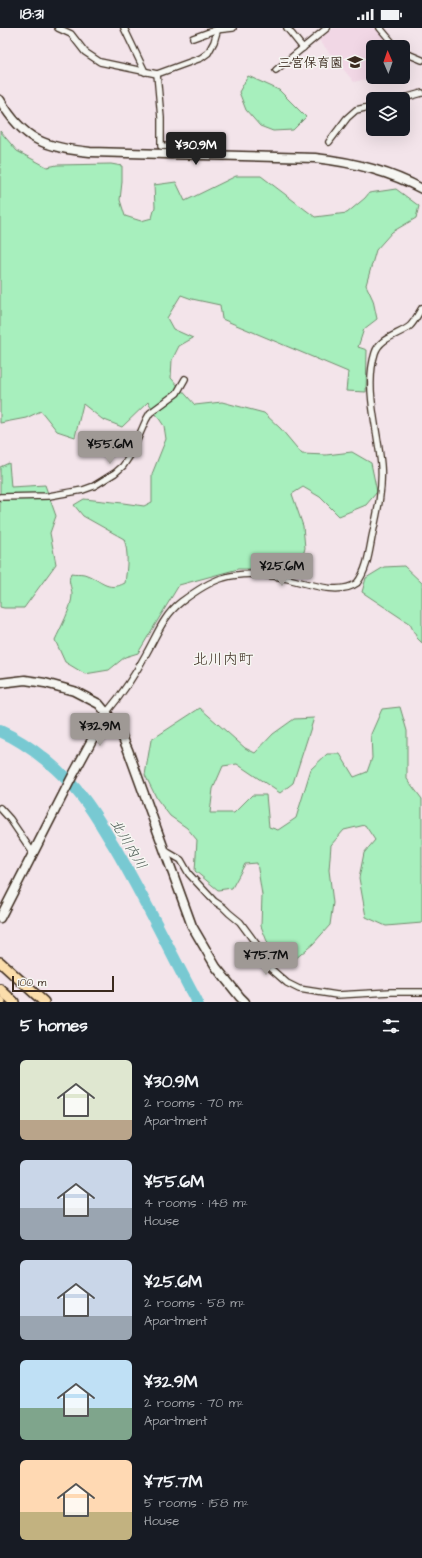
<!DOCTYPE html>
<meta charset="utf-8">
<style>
:root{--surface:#171b24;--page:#242831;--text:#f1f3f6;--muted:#9ea1a6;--accent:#9f9995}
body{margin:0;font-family:"Architects Daughter","Klee One",sans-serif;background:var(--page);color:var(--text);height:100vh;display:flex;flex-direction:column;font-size:15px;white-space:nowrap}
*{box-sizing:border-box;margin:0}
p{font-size:13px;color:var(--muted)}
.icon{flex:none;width:22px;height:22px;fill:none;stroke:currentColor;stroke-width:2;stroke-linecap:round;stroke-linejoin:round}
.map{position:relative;height:974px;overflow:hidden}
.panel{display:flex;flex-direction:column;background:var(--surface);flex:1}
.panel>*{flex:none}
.needle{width:26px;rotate:358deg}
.fabs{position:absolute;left:366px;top:12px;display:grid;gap:8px}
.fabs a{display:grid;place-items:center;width:44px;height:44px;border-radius:6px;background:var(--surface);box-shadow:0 4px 16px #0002;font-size:20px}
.scale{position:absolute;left:12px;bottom:10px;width:102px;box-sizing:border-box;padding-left:4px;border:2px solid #3b2a1e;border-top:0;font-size:11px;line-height:14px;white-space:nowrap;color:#3b2a1e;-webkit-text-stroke:3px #f6f6f2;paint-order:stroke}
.price{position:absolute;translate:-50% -34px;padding:0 9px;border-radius:4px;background:var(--accent);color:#111;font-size:13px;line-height:26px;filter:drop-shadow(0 1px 2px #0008)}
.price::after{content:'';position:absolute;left:50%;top:24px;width:12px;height:9px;margin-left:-6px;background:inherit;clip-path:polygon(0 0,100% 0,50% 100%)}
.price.active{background:#222;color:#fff}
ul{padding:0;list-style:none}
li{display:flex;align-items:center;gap:12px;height:100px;padding:0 20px}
li span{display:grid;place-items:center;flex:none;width:112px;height:80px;border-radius:6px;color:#555}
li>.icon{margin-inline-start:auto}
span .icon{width:48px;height:48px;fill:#fffc;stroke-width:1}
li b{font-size:17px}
h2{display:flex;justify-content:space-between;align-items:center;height:48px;padding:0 20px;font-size:17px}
.status{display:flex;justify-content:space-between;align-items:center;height:28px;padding:0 20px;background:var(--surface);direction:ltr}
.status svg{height:11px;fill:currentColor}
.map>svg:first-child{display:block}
</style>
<div class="status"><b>18:31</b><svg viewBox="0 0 49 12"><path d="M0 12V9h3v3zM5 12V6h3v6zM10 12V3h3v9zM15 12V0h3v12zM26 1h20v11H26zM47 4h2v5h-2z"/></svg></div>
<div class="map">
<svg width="422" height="974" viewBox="0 0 422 974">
<rect width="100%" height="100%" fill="#f3e4ea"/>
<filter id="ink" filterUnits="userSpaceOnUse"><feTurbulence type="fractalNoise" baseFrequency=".025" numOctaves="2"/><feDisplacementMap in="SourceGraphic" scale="8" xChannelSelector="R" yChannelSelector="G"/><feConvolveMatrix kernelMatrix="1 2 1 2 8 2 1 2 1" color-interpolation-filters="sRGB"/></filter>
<g filter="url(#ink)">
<polygon fill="#f1d7e5" points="334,0 378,0 393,19 373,19 373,49 354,54 319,12"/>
<g fill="#a7efbd" stroke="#718c6e">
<polygon points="248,48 279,62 306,89 293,102 273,103 260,98 246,82 239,64"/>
<path d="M 0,103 L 17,123 L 47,139 L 57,137 L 111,136 L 122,138 L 122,154 L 120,172 L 125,188 L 141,193 L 152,190 L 155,179 L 154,157 L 176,154 L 185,173 L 236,148 L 261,148 L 315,189 L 347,185 L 365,170 L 369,165 L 396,161 L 419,178 L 416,190 L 392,204 L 376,222 L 366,257 L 373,272 L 377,291 L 364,301 L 358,319 L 367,322 L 366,364 L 346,363 L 348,344 L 222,291 L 220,277 L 192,271 L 181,267 L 167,290 L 173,301 L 193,310 L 179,318 L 172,332 L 171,350 L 195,377 L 222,374 L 264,385 L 281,401 L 302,426 L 326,427 L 352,424 L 371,435 L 377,464 L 366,477 L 339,488 L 320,469 L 303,459 L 292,466 L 303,498 L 305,520 L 301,535 L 289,539 L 266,541 L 238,541 L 179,557 L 138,625 L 125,629 L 109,642 L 85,646 L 65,634 L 55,612 C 60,601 72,579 72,567 C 72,558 67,555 71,545 C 75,546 80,545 84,546 C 101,551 106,565 125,555 C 127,539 129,526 124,511 L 83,488 L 74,477 L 84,471 L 123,475 L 144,478 L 152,474 L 152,446 L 166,411 L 164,398 L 148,374 L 122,399 L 102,391 L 83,376 L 75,409 L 57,403 L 41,383 L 26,390 L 0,395 Z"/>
<polygon points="9,435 11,459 45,457 56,488 50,505 56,536 24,580 4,580 0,579 0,439"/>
<polygon points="404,538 422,555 422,615 417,610 410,596 362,564 366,550 384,539"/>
<polygon points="400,679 407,703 407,751 422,771 422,895 386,898 366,889 359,850 364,825 375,812 365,797 344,802 331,817 329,842 333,875 330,897 313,916 288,937 270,921 261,898 262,867 257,835 245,836 232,860 218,862 195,843 197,812 187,800 170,788 157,771 145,747 151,712 200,680 245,720 255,725 273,706 294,691 314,690 293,755 280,765 237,736 223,738 213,761 210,785 234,785 252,767 266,767 269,799 278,802 296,790 311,741 327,726 340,726 354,749 367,744 372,730 371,706 382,681"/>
</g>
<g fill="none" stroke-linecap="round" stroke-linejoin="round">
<path stroke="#78c9d2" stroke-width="12" d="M 0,703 C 30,716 63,744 83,770 C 95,785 104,802 114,818 C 144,869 169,922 197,974"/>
<g stroke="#3b2a1e" stroke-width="8">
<g id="street">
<polyline points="58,0 71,6 85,24 100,34 157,46 201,30 208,25 214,14 218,0"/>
<polyline points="124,0 145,44"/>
<polyline points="287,0 303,20"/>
<polyline points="380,0 396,19"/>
<polyline points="193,10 215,2 233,0"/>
<polyline points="403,24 422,32"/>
<polyline points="276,42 327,0"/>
<polyline points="157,46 161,90 161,118 198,120 199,128"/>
<polyline points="401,71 422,65"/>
<polyline points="329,114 347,90 356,82 373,78"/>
<polyline points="0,469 49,468 83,462 94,458 115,445 123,438 131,426 146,392 150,385 177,365 185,351"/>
<path d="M 107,684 C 122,666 135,647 146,626 C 157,607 163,588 181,574 C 193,565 208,554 223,550 C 238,545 259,546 274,548 C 298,551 336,570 357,555 C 367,542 369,525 372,509 C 377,486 383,461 381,437 C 378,402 364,360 375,325 C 380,309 399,307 410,298 C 415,293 418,286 422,280"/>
<polyline points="0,780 10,791 33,825"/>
<polyline points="164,822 181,832 189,846 214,873 223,879 229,885 240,894 257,917 270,940 287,955 299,961 337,967 391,964 422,964"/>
</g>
</g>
<g stroke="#3b2a1e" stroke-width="11">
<g id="secondary">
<path d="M 0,72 C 24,113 45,119 90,124 L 315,130 C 352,134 389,143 422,161"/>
<polyline points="0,655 25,652 45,655 74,663 99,676 118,699 128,722 192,898 216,939 240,969 245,974"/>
<polyline points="0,890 74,745 107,684"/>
</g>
</g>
<g stroke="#3b2a1e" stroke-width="12">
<g id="primary">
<polyline points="0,934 44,974"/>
<polyline points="0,961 14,974"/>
<polyline points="0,973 1,974"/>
</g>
</g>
<use href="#street" stroke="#f6f6f2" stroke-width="5.5"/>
<use href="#secondary" stroke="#f6f6f2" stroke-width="8"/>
<use href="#primary" stroke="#fbddab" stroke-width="9"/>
</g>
</g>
<defs>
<g id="school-bare" transform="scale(1.2)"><path d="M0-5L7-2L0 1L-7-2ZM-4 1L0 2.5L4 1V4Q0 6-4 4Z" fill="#3b2a1e" stroke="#f6f6f2" stroke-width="2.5" paint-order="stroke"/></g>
</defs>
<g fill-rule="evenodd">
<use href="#school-bare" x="355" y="34"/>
</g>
<g text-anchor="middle" stroke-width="3" stroke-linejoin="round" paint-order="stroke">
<g font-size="13" font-weight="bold" fill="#3b2a1e" stroke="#f6f6f2" text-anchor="end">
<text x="343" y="39">三宮保育園</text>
</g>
<g font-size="14" font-style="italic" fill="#4d5a54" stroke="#f6f6f2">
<text transform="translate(129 816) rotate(59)" y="5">北川内川</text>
</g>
<g font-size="15" fill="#3b2a1e" stroke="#f6f6f2">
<text x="223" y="636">北川内町</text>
</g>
</g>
</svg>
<div class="fabs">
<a><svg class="needle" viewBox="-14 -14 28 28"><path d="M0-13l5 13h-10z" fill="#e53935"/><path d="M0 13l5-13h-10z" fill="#9ea1a6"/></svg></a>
<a><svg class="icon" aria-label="layers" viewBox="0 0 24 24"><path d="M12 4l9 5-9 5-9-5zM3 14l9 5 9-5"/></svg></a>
</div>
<div class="scale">100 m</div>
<b class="price active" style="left:196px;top:138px">¥30.9M</b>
<b class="price" style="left:110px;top:437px">¥55.6M</b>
<b class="price" style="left:282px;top:559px">¥25.6M</b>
<b class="price" style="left:100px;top:719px">¥32.9M</b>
<b class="price" style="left:266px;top:948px">¥75.7M</b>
</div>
<section class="panel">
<h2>5 homes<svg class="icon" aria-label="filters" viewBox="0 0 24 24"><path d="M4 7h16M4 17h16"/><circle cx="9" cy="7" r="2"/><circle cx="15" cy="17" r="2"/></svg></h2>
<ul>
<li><span style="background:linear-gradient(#dfe7d0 75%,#b9a48a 0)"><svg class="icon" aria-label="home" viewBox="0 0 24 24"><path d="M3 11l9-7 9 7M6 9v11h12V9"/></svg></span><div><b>¥30.9M</b><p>2 rooms · 70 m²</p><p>Apartment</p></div></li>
<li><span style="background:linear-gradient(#c9d6e8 60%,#9aa5b1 0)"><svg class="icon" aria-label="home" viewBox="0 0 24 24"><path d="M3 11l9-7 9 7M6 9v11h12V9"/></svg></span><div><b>¥55.6M</b><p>4 rooms · 148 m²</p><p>House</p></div></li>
<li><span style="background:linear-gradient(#c9d6e8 70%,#9aa5b1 0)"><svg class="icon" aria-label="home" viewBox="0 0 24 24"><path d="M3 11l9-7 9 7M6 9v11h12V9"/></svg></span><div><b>¥25.6M</b><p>2 rooms · 58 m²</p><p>Apartment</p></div></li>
<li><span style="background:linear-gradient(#bfe0f5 60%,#7fa58c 0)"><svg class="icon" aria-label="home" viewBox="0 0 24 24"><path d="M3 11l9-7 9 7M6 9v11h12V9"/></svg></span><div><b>¥32.9M</b><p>2 rooms · 70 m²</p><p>Apartment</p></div></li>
<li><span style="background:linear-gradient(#ffd9b3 65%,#c2b280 0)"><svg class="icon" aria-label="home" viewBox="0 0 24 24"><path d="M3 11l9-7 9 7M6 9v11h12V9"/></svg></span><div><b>¥75.7M</b><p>5 rooms · 158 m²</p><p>House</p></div></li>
</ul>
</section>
